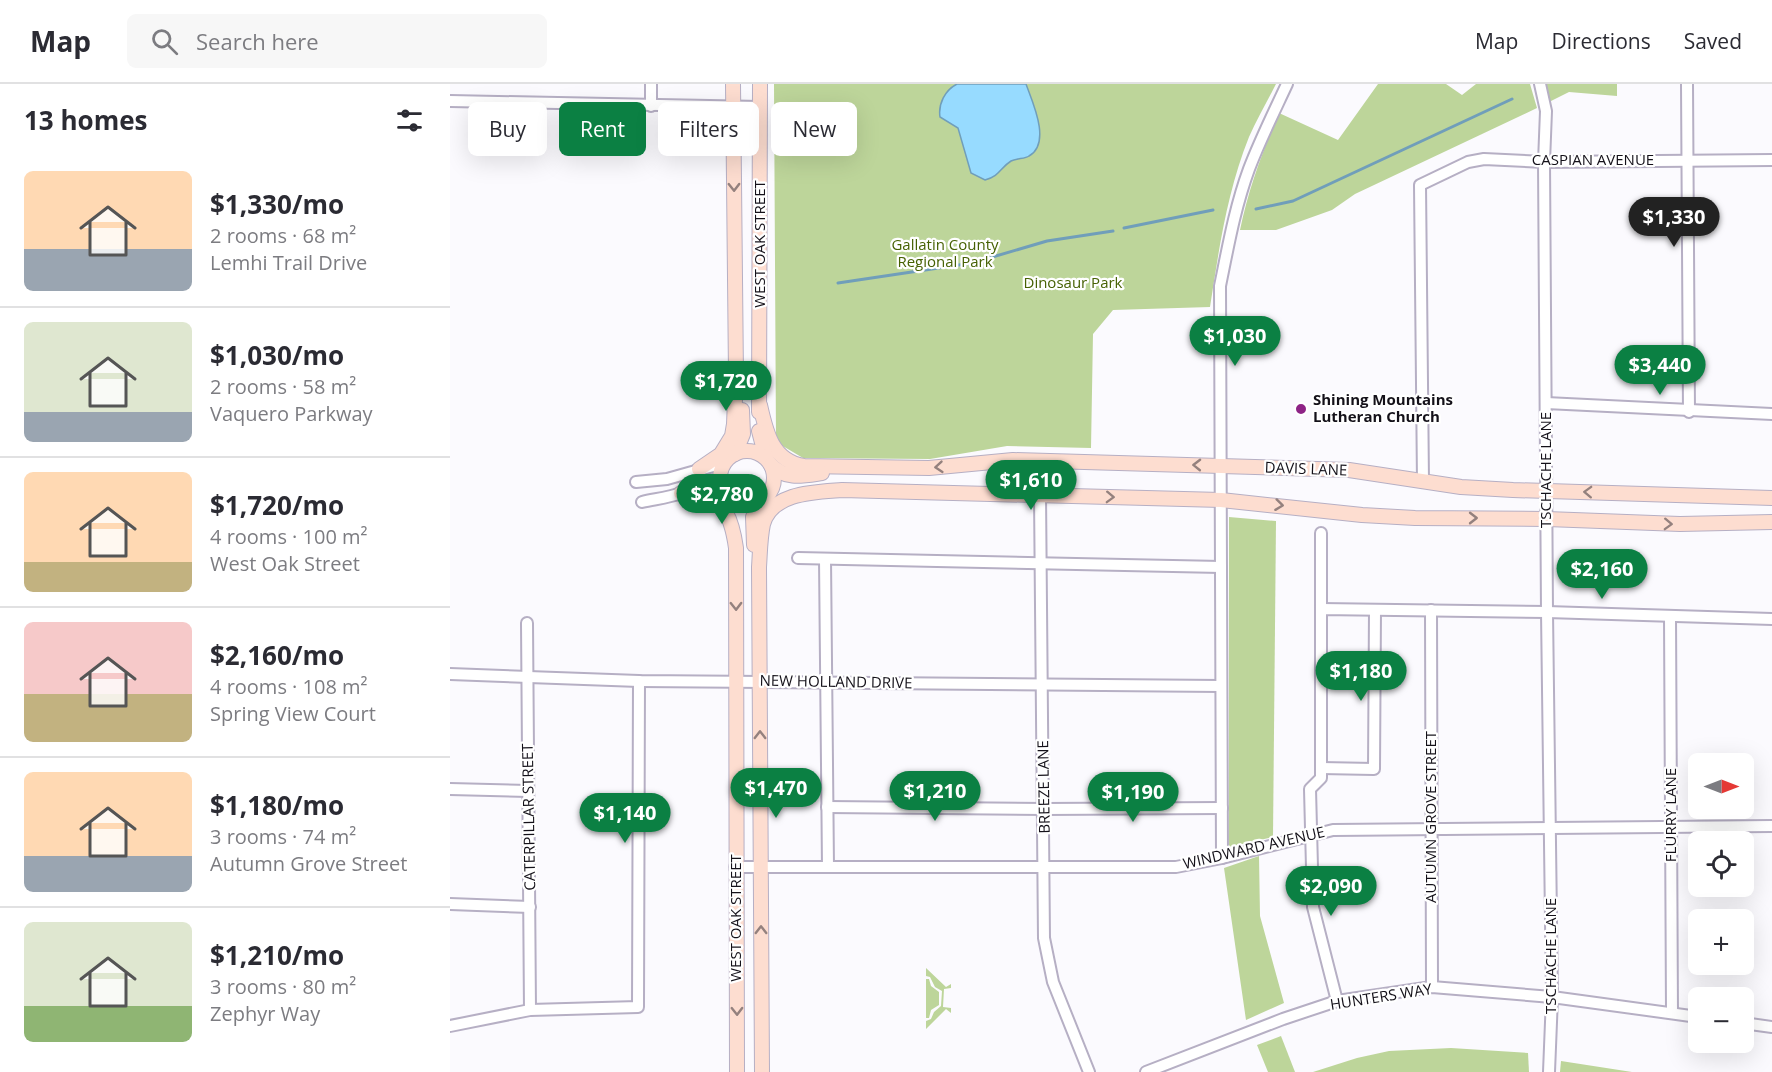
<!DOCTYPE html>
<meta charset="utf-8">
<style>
:root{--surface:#fff;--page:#f7f7f7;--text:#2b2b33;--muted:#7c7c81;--line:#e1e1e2;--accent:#0b8043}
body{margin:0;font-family:"Open Sans",sans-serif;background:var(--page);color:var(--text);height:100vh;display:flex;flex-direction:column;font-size:22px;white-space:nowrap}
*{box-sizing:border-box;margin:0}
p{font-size:20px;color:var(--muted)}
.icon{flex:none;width:33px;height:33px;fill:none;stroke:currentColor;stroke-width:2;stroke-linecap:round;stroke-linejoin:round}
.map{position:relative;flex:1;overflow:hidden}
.details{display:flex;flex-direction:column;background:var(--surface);width:450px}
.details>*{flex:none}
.hud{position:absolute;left:18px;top:18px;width:570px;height:54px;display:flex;gap:12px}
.needle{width:39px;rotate:90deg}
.controls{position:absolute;left:1238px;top:669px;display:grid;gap:12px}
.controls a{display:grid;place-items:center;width:66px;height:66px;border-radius:9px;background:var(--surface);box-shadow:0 6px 24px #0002;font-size:30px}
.price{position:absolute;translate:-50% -51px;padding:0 14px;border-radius:21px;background:var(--accent);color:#fff;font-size:20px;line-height:39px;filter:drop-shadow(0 2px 3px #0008)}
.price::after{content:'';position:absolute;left:50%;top:36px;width:18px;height:14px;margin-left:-9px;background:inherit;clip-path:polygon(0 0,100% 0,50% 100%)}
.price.active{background:#222;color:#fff}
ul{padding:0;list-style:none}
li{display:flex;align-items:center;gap:18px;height:150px;padding:0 24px}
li+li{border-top:2px solid var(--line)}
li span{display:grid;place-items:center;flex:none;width:168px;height:120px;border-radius:9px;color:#555}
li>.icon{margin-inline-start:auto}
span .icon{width:72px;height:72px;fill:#fffc;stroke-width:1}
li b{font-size:26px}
h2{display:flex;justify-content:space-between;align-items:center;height:72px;padding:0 24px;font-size:26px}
.chip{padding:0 21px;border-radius:9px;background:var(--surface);box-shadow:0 6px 24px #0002;font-size:21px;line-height:54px}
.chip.active{background:var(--accent);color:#fff}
header{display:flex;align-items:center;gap:36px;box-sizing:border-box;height:84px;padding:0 30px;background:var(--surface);border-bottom:2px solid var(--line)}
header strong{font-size:28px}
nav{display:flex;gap:33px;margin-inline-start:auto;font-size:21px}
.search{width:420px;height:54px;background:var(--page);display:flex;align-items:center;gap:15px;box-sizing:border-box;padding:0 21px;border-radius:9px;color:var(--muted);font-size:22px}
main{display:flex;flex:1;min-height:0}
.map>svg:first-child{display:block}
</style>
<header>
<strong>Map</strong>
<div class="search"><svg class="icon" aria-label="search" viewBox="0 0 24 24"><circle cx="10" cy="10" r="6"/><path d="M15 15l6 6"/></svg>Search here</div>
<nav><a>Map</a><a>Directions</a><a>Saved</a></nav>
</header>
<main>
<section class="details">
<h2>13 homes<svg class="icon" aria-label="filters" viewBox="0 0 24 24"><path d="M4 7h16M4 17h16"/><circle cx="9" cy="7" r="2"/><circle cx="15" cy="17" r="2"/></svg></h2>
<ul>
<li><span style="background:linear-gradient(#ffd9b3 65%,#9aa5b1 0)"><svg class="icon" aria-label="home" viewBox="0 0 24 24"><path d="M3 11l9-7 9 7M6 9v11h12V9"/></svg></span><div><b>$1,330/mo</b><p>2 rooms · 68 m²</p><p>Lemhi Trail Drive</p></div></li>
<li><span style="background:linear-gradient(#dfe7d0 75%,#9aa5b1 0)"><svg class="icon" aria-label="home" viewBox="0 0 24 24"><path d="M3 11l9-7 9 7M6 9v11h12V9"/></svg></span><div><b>$1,030/mo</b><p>2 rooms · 58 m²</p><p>Vaquero Parkway</p></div></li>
<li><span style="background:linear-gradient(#ffd9b3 75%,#c2b280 0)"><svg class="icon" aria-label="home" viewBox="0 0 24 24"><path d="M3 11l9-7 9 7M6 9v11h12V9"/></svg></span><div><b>$1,720/mo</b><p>4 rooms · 100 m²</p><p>West Oak Street</p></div></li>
<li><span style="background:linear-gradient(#f6c9c9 60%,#c2b280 0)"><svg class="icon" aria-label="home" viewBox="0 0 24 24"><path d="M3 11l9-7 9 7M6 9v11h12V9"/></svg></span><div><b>$2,160/mo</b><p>4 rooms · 108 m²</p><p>Spring View Court</p></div></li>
<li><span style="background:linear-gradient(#ffd9b3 70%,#9aa5b1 0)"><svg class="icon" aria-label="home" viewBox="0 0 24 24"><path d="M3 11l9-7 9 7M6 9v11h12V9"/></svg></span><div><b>$1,180/mo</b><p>3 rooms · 74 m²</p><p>Autumn Grove Street</p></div></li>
<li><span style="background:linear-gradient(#dfe7d0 70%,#8fb573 0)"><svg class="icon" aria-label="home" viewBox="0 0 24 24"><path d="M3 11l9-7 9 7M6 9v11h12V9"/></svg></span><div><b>$1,210/mo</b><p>3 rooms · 80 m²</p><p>Zephyr Way</p></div></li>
</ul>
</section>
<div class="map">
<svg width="1322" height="988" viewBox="0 0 1322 988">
<rect width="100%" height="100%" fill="#fbfafe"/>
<g fill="#bdd59a">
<path d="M 324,0 L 826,0 C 817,18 807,35 799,53 C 777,108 769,165 760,223 L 663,226 L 643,250 L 641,364 L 557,362 L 480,375 L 353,374 L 326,358 Z"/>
<path d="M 928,0 L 996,0 L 1012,11 L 1026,0 L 1080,0 L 1087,24 L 905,110 L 882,126 L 826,146 L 790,146 C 799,103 812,69 829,29 L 888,56 Z"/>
<polygon points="1095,0 1167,0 1167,12 1119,8 1099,18"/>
<polygon points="779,433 826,437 823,753 779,763"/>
<polygon points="809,772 810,832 834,919 796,936 774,784"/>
<polygon points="476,884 496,903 501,900 501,904 494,905 493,923 501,924 501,929 496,925 476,945 476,937 481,935 484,928 491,922 492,907 485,903 480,893 476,892"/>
<polygon points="476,895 479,895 481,902 489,908 489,921 481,926 479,934 476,934"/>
<polygon points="831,952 845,988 818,988 807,961"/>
<polygon points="1001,964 1078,969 1079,988 863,988 907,974 939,967"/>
<polygon points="1111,977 1182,988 1110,988"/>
</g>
<path fill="#97dbff" stroke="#709eba" stroke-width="1.5" d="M 507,0 L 576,0 C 582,17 602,59 579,72 C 575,75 567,74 561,77 C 550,84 550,92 535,96 L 521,89 L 508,44 L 490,33 C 488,20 495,6 507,0 Z"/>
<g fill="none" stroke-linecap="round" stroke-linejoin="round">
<g stroke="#709eba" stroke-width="3">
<polyline points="806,125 843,117 1062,15"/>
<polyline points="674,144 763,126"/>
<polyline points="388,199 522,179 597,157 663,147"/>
</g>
<g stroke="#b6afc4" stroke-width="14">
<g id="minor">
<polyline points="201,0 201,22"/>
<polyline points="1090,0 1096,27 1094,78 1097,528 1102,913 1099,988"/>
<polyline points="1237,0 1239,328"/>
<polyline points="0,17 310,23"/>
<polyline points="1096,319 1322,330"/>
<polyline points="186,398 217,395 274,379"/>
<polyline points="973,398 970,101 1018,78 1034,75 1094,78 1322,76"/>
<polyline points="590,411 594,854 603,898 639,988"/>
<path d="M 192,418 C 204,415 218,414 231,409 C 248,403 254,400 273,407"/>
<polyline points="871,449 871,525"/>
<polyline points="348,474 771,483"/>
<polyline points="375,475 378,783"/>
<polyline points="981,526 982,903"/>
<polyline points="1220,532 1222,929"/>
<polyline points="77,539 80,926"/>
<polyline points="0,590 189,597 771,602"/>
<polyline points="871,684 924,685 925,526"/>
<polyline points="0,705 78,707"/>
<polyline points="377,723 594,725 772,724"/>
<path d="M 772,774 L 770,202 C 778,163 785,123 799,85 C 810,56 824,28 837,0"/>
<polyline points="285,783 726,783 772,774 883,746 1322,742"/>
<polyline points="0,820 80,823"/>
<polyline points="887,917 863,823 860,705 871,694 871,525 1097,528 1322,535"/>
<polyline points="1293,939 1322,943"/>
<polyline points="0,942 80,926 188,923 189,597"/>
<polyline points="696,988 833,935 887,917 982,903 1102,913 1248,933"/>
</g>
</g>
<g stroke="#b6afc4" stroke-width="16">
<g id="secondary">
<path d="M 310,321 C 316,348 322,377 354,382 L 479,384 L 563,376 L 771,382 L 899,386 L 1011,403 L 1063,406 L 1322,414"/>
<polyline points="309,328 310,0"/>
<polyline points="309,347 316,374"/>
<circle cx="297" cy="394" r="27"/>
<polyline points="285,370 293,350 292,326"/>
<path d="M 321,381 C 336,396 352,392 372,389"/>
<polyline points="249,385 271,370 282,352 284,340 286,291 283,0"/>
<path d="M 231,409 C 271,407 281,428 286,464 L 287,988"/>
<polyline points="304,461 303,433 311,418"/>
<path d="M 312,988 L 309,483 C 310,469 310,454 313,440 C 322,408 366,408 392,406 L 771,416 L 912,431 L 965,434 L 1097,435 L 1230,440 L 1322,438"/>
</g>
</g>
<use href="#minor" stroke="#fff" stroke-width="10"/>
<use href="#secondary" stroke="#fdddd0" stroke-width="14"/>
</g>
<defs><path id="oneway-chevron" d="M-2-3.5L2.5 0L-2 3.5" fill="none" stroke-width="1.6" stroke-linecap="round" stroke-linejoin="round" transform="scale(1.5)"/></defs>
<g stroke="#94817e">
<use href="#oneway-chevron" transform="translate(284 103) rotate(89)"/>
<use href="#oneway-chevron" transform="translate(747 381) rotate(-179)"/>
<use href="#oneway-chevron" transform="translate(489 383) rotate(175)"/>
<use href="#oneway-chevron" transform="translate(1138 408) rotate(-178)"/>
<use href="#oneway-chevron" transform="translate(660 413) rotate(2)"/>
<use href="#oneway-chevron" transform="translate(829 421) rotate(7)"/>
<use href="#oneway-chevron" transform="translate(1023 434)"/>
<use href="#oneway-chevron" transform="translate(1218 440) rotate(2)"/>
<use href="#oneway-chevron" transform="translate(286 522) rotate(89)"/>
<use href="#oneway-chevron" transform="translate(310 651) rotate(-90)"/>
<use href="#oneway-chevron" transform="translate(311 846) rotate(-90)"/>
<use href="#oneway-chevron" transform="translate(287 927) rotate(89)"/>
</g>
<circle fill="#8e2386" stroke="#fff" stroke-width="2" cx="851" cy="325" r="6"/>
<g text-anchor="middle" stroke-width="4.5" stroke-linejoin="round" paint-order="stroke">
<g font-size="15" fill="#141119" stroke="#fff">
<text x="1143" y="81">CASPIAN AVENUE</text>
<text transform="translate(310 160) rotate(-90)" y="5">WEST OAK STREET</text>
<text transform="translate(856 385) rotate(2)" y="5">DAVIS LANE</text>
<text transform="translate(1096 386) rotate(-90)" y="5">TSCHACHE LANE</text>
<text transform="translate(386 598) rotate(1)" y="5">NEW HOLLAND DRIVE</text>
<text transform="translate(594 703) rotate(-91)" y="5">BREEZE LANE</text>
<text transform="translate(1221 731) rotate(-90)" y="5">FLURRY LANE</text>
<text transform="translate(79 733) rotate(-91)" y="5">CATERPILLAR STREET</text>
<text transform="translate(981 733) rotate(-90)" y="5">AUTUMN GROVE STREET</text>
<text transform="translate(804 764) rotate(-13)" y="5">WINDWARD AVENUE</text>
<text transform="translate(286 834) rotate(-90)" y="5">WEST OAK STREET</text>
<text transform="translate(1101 872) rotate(-90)" y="5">TSCHACHE LANE</text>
<text transform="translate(931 913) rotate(-9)" y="5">HUNTERS WAY</text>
</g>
<g font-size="15" fill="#466103" stroke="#fff">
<text x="495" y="166">Gallatin County<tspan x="495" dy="17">Regional Park</tspan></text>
<text x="623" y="204">Dinosaur Park</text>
</g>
<g font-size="15" font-weight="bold" fill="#141119" stroke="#fff" text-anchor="start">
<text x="863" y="321">Shining Mountains<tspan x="863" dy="17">Lutheran Church</tspan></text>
</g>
</g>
</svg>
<div class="controls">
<a><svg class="needle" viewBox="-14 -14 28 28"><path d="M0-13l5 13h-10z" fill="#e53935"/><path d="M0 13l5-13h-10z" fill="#7c7c81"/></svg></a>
<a><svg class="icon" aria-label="locate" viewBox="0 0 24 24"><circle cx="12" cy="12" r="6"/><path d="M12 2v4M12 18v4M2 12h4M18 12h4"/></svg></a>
<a>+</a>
<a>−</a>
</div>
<b class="price active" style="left:1224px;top:164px">$1,330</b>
<b class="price" style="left:785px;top:283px">$1,030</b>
<b class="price" style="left:1210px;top:312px">$3,440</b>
<b class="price" style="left:276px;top:328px">$1,720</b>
<b class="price" style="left:581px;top:427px">$1,610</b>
<b class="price" style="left:272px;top:441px">$2,780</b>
<b class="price" style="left:1152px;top:516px">$2,160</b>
<b class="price" style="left:911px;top:618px">$1,180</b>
<b class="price" style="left:326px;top:735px">$1,470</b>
<b class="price" style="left:485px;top:738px">$1,210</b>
<b class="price" style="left:683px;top:739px">$1,190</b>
<b class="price" style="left:175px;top:760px">$1,140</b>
<b class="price" style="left:881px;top:833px">$2,090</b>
<div class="hud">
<a class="chip">Buy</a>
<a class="chip active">Rent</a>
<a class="chip">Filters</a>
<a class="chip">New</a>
</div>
</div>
</main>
